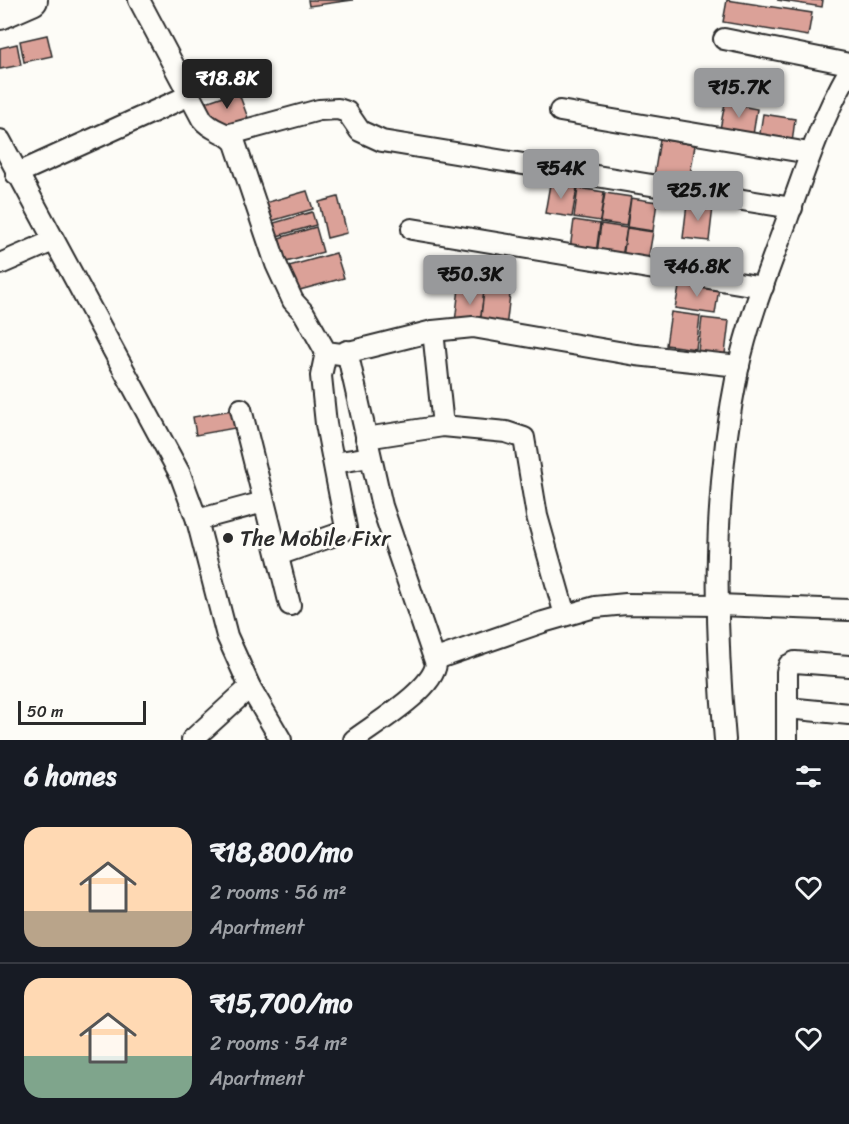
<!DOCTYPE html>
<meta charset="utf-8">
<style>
:root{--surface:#171b24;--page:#242831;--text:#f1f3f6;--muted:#9ea1a6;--line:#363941;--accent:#98999b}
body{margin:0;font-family:Sriracha,sans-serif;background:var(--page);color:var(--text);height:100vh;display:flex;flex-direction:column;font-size:22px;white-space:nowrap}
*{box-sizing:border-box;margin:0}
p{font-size:20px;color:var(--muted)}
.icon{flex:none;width:33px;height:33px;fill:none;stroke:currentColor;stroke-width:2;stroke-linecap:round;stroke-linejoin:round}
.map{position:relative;height:740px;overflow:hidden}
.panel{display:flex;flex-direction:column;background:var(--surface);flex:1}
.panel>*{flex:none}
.scale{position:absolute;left:18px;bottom:15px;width:128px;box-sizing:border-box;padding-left:6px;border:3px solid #2b2b2b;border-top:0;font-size:16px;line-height:21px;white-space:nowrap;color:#2b2b2b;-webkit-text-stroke:4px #fdfcf7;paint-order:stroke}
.price{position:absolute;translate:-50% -51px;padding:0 14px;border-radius:6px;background:var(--accent);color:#111;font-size:20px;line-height:39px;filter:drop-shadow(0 2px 3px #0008)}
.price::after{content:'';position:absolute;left:50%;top:36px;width:18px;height:14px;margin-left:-9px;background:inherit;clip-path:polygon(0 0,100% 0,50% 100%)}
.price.current{background:#222;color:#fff}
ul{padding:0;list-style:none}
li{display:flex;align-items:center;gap:18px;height:150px;padding:0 24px}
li+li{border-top:2px solid var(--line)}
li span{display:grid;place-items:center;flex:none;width:168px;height:120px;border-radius:18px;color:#555}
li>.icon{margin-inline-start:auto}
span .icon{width:72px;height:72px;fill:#fffc;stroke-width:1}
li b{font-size:26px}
h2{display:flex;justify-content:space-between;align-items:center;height:72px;padding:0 24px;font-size:26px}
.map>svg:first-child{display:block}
</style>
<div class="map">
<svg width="849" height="740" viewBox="0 0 849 740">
<rect width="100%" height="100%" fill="#fdfcf7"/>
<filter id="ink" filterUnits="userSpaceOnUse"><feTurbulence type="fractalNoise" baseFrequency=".0167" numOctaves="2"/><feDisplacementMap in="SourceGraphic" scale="12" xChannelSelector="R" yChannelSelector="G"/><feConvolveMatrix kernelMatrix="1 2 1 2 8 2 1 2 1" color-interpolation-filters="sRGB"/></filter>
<g filter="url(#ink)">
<g fill="#dba198" stroke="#2b2b2b" stroke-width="1.5">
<polygon points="308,0 353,0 309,6"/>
<polygon points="727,0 812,13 808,36 723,22"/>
<polygon points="777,0 823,0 822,7"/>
<polygon points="47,35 52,56 24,62 20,41"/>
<polygon points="17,44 21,65 0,69 0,48"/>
<polygon points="238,91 248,118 215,130 206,102"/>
<polygon points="725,103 757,109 753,135 720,129"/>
<polygon points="763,114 795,119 792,143 759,139"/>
<polygon points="660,139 695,145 689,182 654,176"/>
<polygon points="550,184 577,188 572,217 545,213"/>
<polygon points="578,188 604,192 600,221 574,217"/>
<polygon points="307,191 313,209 271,221 265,203"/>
<polygon points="605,193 631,197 626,226 600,222"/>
<polygon points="338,197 347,233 327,238 319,202"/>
<polygon points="631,198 657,202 653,231 627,227"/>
<polygon points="687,204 713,207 709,241 683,238"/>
<polygon points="312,212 316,225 277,236 274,223"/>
<polygon points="574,220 600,224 596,253 570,249"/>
<polygon points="601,224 627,228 622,257 597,253"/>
<polygon points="316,227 323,252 286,262 279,238"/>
<polygon points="627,228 653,232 648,261 623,258"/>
<polygon points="336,253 344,278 296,291 289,266"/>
<polygon points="680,282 719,288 715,314 675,308"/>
<polygon points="459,288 484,291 480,325 455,322"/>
<polygon points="484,291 510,294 506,328 480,325"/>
<polygon points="671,312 700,316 696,349 666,345"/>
<polygon points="702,318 729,321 725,354 698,351"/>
<polygon points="232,410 235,428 196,435 193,417"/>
</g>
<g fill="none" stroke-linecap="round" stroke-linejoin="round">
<g stroke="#2b2b2b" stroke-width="24">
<g id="minor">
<path d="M 139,0 L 202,119 C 212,132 227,131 235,143 L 276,264 L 293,301 L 304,313 L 326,352 L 341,354 L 433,331 L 473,327 L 636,355 L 739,366"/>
<polyline points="724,39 849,64"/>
<polyline points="560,111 809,153"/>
<polyline points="227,135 319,110 338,109 347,112 360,131 382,141 792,208"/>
<polyline points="0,140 180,474 197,520 227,636 250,687 281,740"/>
<polyline points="16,174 190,95"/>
<polyline points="412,229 763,287"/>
<polyline points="0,264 53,241"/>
<polyline points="433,331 443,426"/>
<path d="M 347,351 L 382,506 L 436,664 C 433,690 375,724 354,740"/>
<polyline points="241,409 290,605"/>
<polyline points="366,438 443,426 506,432 524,438 537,516 565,615"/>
<polyline points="334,463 370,457"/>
<polyline points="197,520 264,502"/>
<polyline points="278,555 338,534 346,528 326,424 321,376 326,352"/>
<polyline points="436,659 543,622 595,607 626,604 718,605 849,610"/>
<polyline points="787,708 849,714"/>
<polyline points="192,740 250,687"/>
<path d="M 725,740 C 714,616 713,491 738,369 C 749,317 770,267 788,217 C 806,166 822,118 849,71"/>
<polyline points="787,740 787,672 789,665 795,662 849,666"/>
</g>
</g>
<g stroke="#2b2b2b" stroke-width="34">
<polyline id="primary" points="0,14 32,0"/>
</g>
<use href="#minor" stroke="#fdfcf7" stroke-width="20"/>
<use href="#primary" stroke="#fdfcf7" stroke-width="30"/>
</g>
</g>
<circle fill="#2b2b2b" stroke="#fdfcf7" stroke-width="2" cx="228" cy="538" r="6"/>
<g text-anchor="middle" stroke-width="6" stroke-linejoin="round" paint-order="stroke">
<g font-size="22" fill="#2b2b2b" stroke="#fdfcf7" text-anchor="start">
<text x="240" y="546">The Mobile Fixr</text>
</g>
</g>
</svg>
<div class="scale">50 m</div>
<b class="price current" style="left:227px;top:110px">₹18.8K</b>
<b class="price" style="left:739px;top:119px">₹15.7K</b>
<b class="price" style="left:561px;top:200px">₹54K</b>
<b class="price" style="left:698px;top:222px">₹25.1K</b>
<b class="price" style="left:697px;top:298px">₹46.8K</b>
<b class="price" style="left:470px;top:306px">₹50.3K</b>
</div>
<section class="panel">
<h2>6 homes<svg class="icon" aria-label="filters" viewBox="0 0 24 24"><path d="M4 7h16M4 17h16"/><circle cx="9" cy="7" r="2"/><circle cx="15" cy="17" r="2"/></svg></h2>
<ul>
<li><span style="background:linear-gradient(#ffd9b3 70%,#b9a48a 0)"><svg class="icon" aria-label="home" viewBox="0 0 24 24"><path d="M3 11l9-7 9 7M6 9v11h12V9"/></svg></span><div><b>₹18,800/mo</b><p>2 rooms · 56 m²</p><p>Apartment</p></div><svg class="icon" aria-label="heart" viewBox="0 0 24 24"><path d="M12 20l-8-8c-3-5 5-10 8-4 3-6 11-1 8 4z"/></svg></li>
<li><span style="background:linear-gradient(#ffd9b3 65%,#7fa58c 0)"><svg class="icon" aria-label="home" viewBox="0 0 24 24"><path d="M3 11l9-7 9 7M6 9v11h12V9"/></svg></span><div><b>₹15,700/mo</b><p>2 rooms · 54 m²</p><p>Apartment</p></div><svg class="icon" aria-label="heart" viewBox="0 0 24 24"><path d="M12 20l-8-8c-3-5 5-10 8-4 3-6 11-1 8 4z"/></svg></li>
</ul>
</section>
